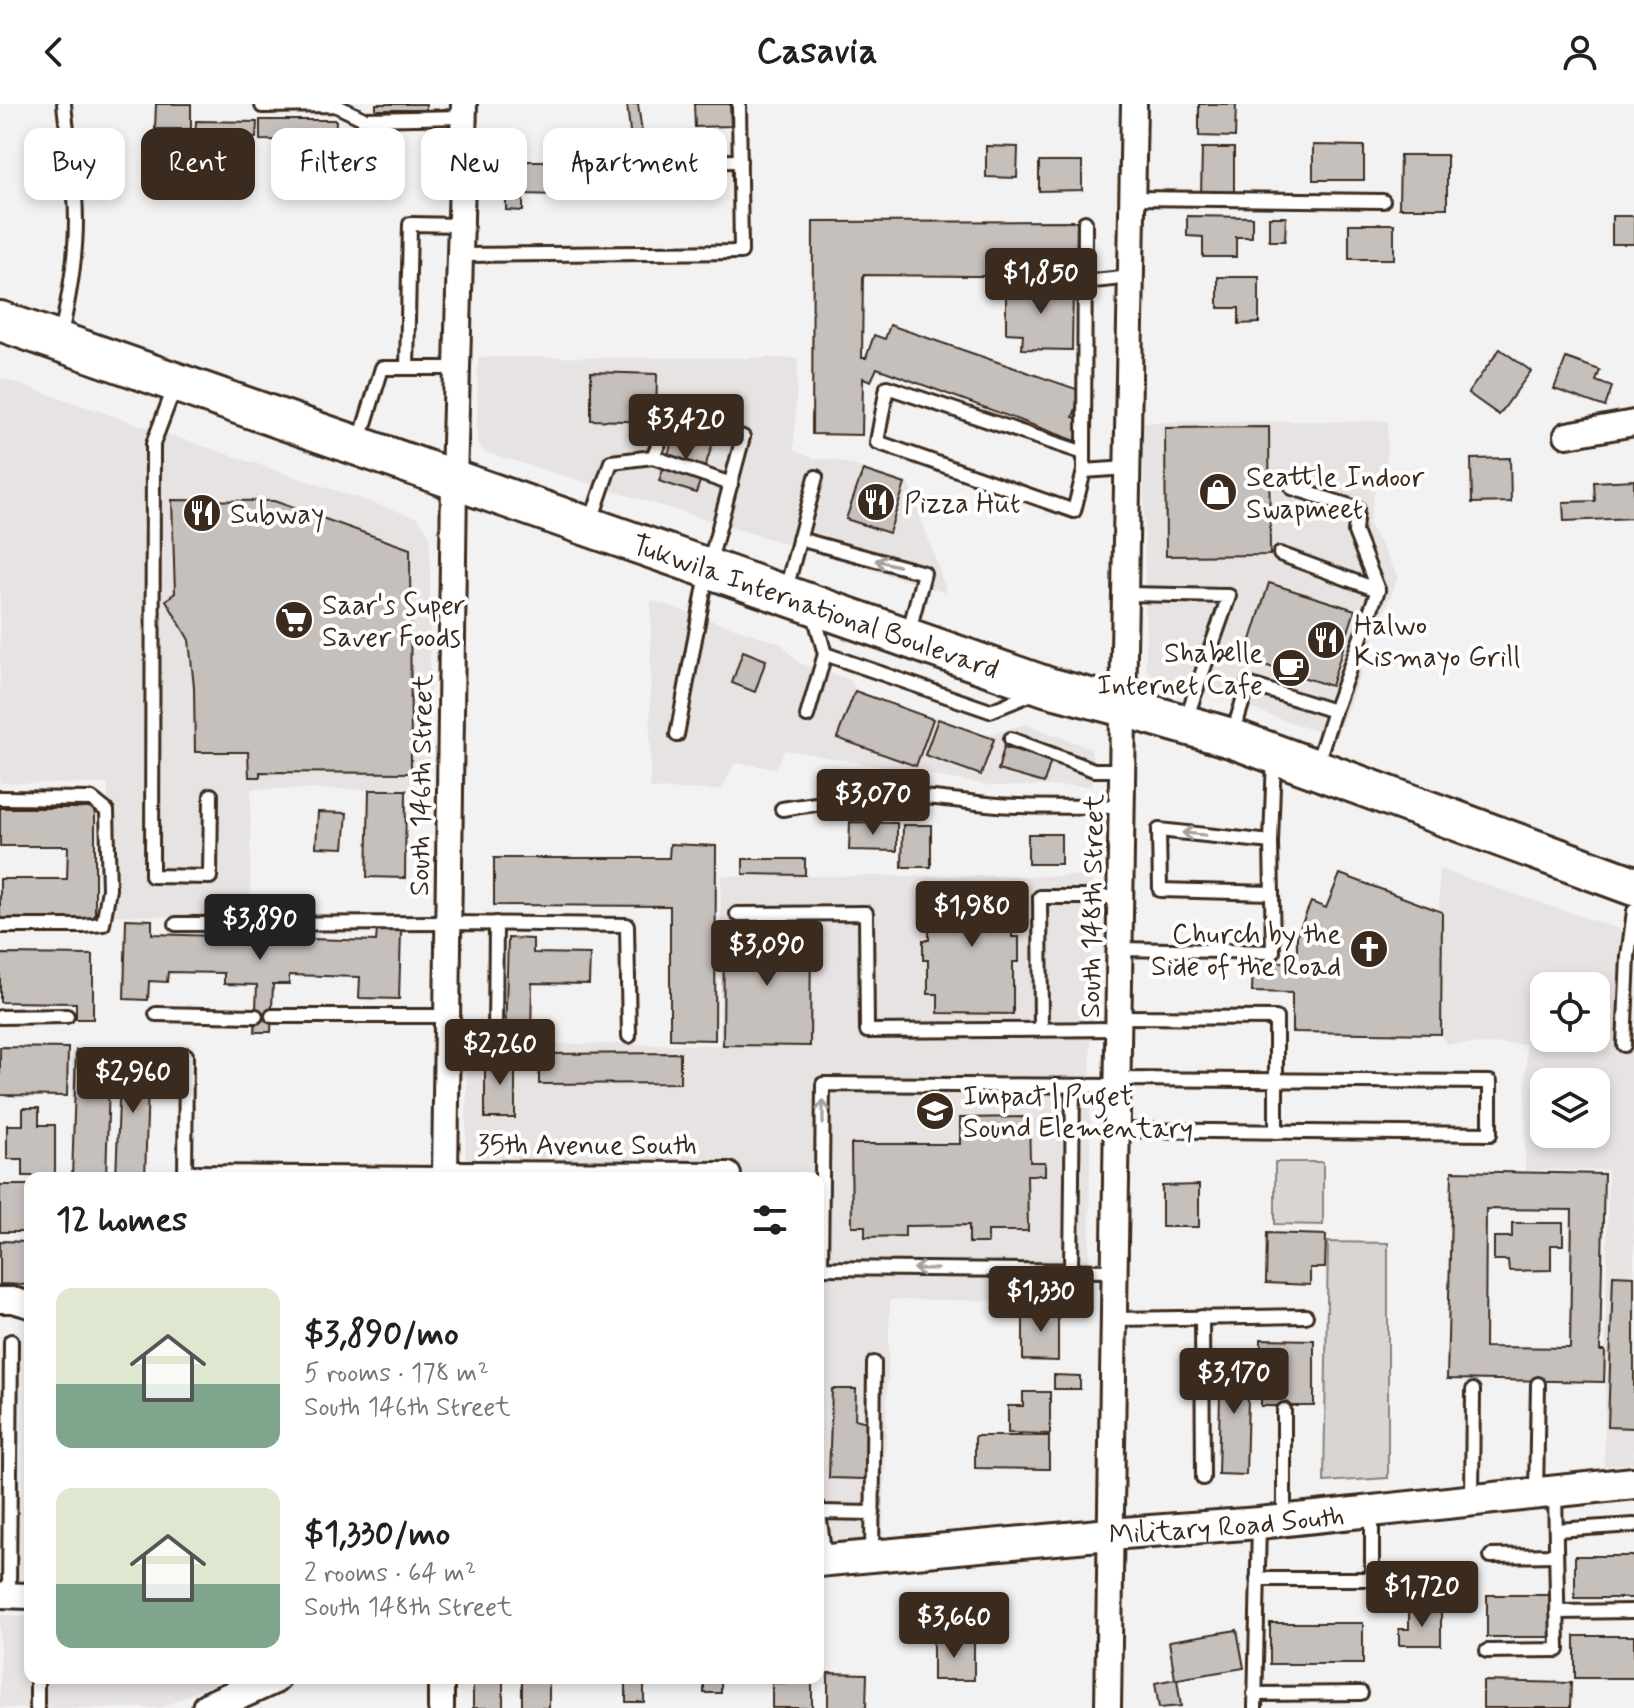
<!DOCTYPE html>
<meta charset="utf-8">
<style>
:root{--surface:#fff;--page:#f6f6f6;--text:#202124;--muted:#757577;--accent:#3b2a1e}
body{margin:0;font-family:Mynerve,sans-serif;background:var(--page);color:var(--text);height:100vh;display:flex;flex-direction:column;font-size:30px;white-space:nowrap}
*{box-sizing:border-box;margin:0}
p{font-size:26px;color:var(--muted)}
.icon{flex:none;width:44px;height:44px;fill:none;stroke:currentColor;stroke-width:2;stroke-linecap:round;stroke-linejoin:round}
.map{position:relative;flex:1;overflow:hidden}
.sheet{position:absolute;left:24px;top:1068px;width:800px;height:512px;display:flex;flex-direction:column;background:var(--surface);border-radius:16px;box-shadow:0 4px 12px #0003}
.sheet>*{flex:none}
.guide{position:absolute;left:24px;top:24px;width:800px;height:72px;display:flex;gap:16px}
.tools{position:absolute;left:1530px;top:868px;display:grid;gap:16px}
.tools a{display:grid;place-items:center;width:80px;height:80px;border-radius:16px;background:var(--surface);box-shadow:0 4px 12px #0003;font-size:40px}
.price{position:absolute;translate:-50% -68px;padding:0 18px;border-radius:8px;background:var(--accent);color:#fff;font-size:26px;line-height:52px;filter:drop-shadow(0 2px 4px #0008)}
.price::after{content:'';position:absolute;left:50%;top:48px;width:24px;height:18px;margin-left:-12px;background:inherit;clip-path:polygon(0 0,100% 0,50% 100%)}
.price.active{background:#222;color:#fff}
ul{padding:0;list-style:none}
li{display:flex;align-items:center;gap:24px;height:200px;padding:0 32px}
li span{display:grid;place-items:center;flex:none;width:224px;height:160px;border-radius:16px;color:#555}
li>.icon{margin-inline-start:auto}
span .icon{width:96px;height:96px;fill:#fffc;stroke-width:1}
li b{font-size:34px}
h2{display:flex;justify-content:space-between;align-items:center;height:96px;padding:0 32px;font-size:34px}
.chip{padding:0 28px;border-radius:16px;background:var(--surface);box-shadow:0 4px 12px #0003;font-size:28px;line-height:72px}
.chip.active{background:var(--accent);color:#fff}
header{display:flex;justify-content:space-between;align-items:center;height:104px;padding:0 32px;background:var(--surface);font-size:36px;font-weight:700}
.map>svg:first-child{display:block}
</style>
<header><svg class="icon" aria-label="back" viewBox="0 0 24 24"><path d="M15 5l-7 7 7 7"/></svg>Casavia<svg class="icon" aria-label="person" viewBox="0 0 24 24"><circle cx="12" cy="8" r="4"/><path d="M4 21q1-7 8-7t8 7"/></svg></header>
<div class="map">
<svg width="1634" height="1604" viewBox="0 0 1634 1604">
<rect width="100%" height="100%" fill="#f3f2f2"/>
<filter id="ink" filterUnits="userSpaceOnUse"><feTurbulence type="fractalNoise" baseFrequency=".0125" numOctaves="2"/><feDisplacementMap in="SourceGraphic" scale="16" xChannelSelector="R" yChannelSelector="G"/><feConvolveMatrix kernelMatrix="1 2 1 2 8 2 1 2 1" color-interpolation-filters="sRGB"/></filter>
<g filter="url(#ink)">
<g fill="#e6e3e2" fill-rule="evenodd">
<polygon points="478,253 798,254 794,346 815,355 836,356 909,379 947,489 485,348 477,338"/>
<polygon points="0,274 418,414 430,432 430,686 251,685 250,814 108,811 108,680 0,679"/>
<polygon points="1388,317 1387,361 1379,361 1369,420 1398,473 1336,634 1153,571 1146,565 1143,318"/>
<polygon points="651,496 780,539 799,559 850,576 859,589 986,631 1026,620 1090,644 1093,654 1093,682 993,682 785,646 776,664 735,659 721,686 650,685"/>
<path d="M 1439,765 L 1634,830 L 1634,1359 L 1604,1362 L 1608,1066 L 1525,1066 L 1526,940 L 1447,940 L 1440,931 ZM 1544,882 L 1596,882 L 1596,934 L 1544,934 ZM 1544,978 L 1596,978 L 1596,1030 L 1544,1030 Z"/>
<polygon points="721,772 1092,772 1089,1197 890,1196 883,1433 818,1440 818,1074 465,1074 468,939 720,941"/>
<polygon points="0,1511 30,1512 30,1574 225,1574 161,1604 0,1604"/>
</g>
<g fill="#d8d5d2" stroke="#8a8078" stroke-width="2">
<polygon points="1275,1058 1323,1058 1323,1121 1275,1120"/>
<polygon points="1328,1138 1388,1139 1388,1374 1324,1378"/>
</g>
<g fill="#c6c0bd" stroke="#3b2a1e" stroke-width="2" fill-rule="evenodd">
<polygon points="156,0 191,0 191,25 155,25"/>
<rect x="376" y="0" width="50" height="6"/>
<polygon points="627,0 638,0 643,36 631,37"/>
<polygon points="694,0 730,0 731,22 695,23"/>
<polygon points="1199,0 1236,0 1235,33 1199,32"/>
<polygon points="260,16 336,16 335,37 260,36"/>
<polygon points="196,17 257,18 256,34 195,33"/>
<polygon points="1313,41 1364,42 1364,76 1313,76"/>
<polygon points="986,42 1018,43 1017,74 986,73"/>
<polygon points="1202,44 1234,44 1234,91 1201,91"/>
<polygon points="1400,51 1447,51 1447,104 1399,104"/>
<polygon points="506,57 557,57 557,91 523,90 523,107 506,106"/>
<polygon points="1039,58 1082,58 1082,86 1039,87"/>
<polygon points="1187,112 1252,113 1252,133 1236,133 1236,153 1203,153 1203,133 1187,132"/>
<rect x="1612" y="112" width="22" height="28"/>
<polygon points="1269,113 1286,113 1285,137 1269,137"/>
<polygon points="1077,117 1076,173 863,171 862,254 866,254 874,231 885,235 890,221 1082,287 1073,313 1084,317 1076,337 877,264 871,277 863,274 862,331 812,330 813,118"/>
<rect x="1349" y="120" width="45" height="35"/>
<polygon points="1218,173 1259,173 1259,219 1239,220 1239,204 1218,204"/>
<polygon points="1006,182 1073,183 1072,246 1022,245 1023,230 1006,229"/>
<polygon points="1500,245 1531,267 1499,311 1468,289"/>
<polygon points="1566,254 1600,266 1596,277 1612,283 1605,303 1554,285"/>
<polygon points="591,268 657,270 656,318 591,316"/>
<polygon points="1269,323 1270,451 1166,452 1165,324"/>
<polygon points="676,327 713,339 696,389 659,377"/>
<polygon points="1510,354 1511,398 1472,399 1471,355"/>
<polygon points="863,366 905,380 889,429 846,415"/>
<polygon points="1634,376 1634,414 1564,417 1563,398 1595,397 1594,378"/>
<polygon points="172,396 274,397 410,445 411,669 260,668 260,673 249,673 248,648 195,648 194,583 189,536 166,496 175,489"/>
<polygon points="1269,479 1355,506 1331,582 1245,555"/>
<polygon points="743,547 766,556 755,588 732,579"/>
<polygon points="855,587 933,615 916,662 837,634"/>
<polygon points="938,615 994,635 981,671 925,651"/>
<polygon points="1004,643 1051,656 1044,679 998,666"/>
<polygon points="369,686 406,686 405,774 367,773"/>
<polygon points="0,704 95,704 95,816 0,814 0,775 67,775 68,742 0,742"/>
<polygon points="318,708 347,709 344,744 316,743"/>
<polygon points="850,718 897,719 897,747 849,746"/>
<polygon points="903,721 931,721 931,763 902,763"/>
<rect x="1028" y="730" width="33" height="30"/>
<polygon points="670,740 716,742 715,936 670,935 670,802 494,801 494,754 669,754"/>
<polygon points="743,755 805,755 805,771 743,770"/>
<polygon points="1340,770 1442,808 1441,930 1292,928 1292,889 1252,888 1253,858 1297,858 1297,831 1311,798 1326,804"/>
<polygon points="939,780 1012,780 1012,833 1019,833 1019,858 1013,858 1013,910 938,909 938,890 928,890 928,856 923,856 923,836 929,836 929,803 939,803"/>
<polygon points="126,815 152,816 152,830 376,837 377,826 401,827 399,895 359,894 360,873 289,871 289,880 273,880 271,928 255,928 257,881 224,880 224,869 168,868 167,878 149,877 148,896 124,895"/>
<polygon points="724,827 811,827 810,942 723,941"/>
<polygon points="508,834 533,835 533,849 590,850 589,880 532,879 531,936 505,936"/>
<polygon points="0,850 93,851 93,915 76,915 76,899 0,898"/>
<polygon points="0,943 68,944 67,992 0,991"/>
<polygon points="76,946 110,947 106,1074 72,1074"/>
<polygon points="121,947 149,948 145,1074 116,1074"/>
<polygon points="680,949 680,979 539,980 539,950"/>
<rect x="485" y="952" width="30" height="62"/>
<polygon points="23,1004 39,1004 39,1021 55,1021 55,1072 23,1072 23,1055 7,1055 7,1021 23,1021"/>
<polygon points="1029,1013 1030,1058 1045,1058 1045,1071 1027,1071 1028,1127 988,1127 988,1139 969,1139 969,1121 905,1122 905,1132 865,1133 865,1122 852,1122 851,1040 960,1040 960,1014"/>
<path d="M 1452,1067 L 1604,1070 L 1600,1247 L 1605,1247 L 1604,1278 L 1447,1275 ZM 1486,1105 L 1572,1106 L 1570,1244 L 1485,1243 Z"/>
<rect x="0" y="1081" width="30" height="47"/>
<polygon points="1199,1081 1199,1123 1162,1123 1162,1082"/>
<polygon points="1512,1119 1563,1119 1563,1141 1551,1141 1551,1166 1509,1167 1508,1156 1494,1156 1494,1133 1512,1133"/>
<polygon points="1267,1129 1326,1131 1325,1164 1310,1164 1310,1181 1266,1179"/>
<polygon points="0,1137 28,1138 27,1157 25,1157 25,1161 27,1161 27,1181 0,1180"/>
<polygon points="1613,1171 1634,1172 1634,1324 1608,1323"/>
<polygon points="1023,1203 1058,1203 1058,1257 1023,1256"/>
<polygon points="1261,1235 1314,1236 1314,1302 1261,1302"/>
<polygon points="1221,1254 1249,1255 1246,1371 1218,1370"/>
<polygon points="1054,1271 1080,1272 1080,1285 1054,1285"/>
<polygon points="832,1285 856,1285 855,1315 867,1318 865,1375 829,1374"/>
<polygon points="1023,1288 1050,1288 1050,1330 1008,1329 1008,1302 1023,1302"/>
<polygon points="975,1332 1049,1332 1049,1365 975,1364"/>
<rect x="1575" y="1452" width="59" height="42"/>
<rect x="1487" y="1491" width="69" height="42"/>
<polygon points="1409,1507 1441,1507 1441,1541 1399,1541 1399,1525 1409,1525"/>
<rect x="1270" y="1519" width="93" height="41"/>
<polygon points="1237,1526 1244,1564 1177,1575 1181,1602 1159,1604 1155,1579 1175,1575 1169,1537"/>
<rect x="1575" y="1532" width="59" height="42"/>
<rect x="933" y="1536" width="41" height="40"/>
<polygon points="828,1569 867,1570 866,1604 828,1604"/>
<rect x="473" y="1574" width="30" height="30"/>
<rect x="522" y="1574" width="27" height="30"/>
<rect x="626" y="1574" width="18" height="24"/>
<polygon points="704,1574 736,1574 736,1576 721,1576 721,1589 704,1589"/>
<polygon points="789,1574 812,1574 812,1604 772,1604 772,1579 789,1579"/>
<polygon points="1483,1577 1571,1579 1570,1604 1483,1604"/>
</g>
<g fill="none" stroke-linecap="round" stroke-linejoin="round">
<g stroke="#3b2a1e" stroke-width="18">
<g id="service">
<polyline points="262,2 335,1 364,15 464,13"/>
<polyline points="590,59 740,57"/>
<polyline points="1133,94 1383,97"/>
<polyline points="461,151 741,148 739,0"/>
<polyline points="1085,178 1131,173"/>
<path d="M 60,235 C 70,189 79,141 75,93 C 73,62 67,31 64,0"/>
<polyline points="407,264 410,120 461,121"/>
<polyline points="175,282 153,340 152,772 210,773 211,691"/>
<polyline points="360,336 382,264 458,264"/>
<polyline points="1084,349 1085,118"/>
<polyline points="653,353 731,380"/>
<polyline points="1084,367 1084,349 887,283 877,338 1074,407 1084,367 1127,364"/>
<polyline points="1292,384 1357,404 1355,428 1378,486 1334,607 1316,662"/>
<polyline points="591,417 611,358 653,353 671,311 743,333 708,465 677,631"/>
<polyline points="799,435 924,469 908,531"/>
<polyline points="1280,450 1378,486"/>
<polyline points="785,489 816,373"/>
<polyline points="1125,490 1229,492 1185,618"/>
<polyline points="813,507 825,550 990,607 1037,588"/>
<polyline points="807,612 825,550"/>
<polyline points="1233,629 1248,580 1334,607"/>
<polyline points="1011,635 1094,666 1123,666"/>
<polyline points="0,694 92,695 107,707 109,785 103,820 82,822 0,822"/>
<path d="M 782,705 C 819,699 856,694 893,693 C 928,691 963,698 998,701 C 1039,704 1081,702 1122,703"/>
<polyline points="1271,738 1159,726 1160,786 1272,789"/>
<polyline points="737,810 866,809 867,927 1119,925"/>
<polyline points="176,820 448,819 627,821 629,932"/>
<polyline points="1120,845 1273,848 1271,738 1274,653"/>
<polyline points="156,910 256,912"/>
<polyline points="272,912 447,912"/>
<polyline points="0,913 67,912"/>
<polyline points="1119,913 1276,914 1276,1028"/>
<polyline points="1041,925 1040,793 1121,793"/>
<polyline points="495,928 496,819"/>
<polyline points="1624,941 1628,853 1634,807"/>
<polyline points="1118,1026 1490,1030 1490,978 1118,975"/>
<polyline points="185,1068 445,1070"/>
<polyline points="185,1074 186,951"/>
<polyline points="1071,1166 1073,982"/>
<polyline points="1115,1167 821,1164 823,980 1118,982"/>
<polyline points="1202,1213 1203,1374"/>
<polyline points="1114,1215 1306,1212"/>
<polyline points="1536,1389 1538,1280"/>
<polyline points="1472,1396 1473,1286"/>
<polyline points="818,1402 825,1454"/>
<polyline points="819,1408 873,1409"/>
<polyline points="1284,1416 1284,1306"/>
<polyline points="1556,1426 1634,1421"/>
<polyline points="872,1452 874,1259"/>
<polyline points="1491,1452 1556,1451"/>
<polyline points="1257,1475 1372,1475 1372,1407"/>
<polyline points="9,1491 11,1237"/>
<polyline points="1557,1508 1634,1507"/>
<polyline points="1487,1547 1558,1546 1555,1387"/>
<polyline points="1254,1590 1361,1589"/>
<polyline points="37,1604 37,1574"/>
<polyline points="1255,1604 1259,1419"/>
</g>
</g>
<g stroke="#3b2a1e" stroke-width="30">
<g id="minor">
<polyline points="1567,331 1634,319"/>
<polyline points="445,1070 728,1071"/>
<polyline points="445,1074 454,377 464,0"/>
<polyline points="0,1196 13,1196 30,1201"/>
<polyline points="0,1491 30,1492"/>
<polyline points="441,1604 441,1574"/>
<polyline points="1108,1604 1124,546 1134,0"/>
</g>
</g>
<g stroke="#3b2a1e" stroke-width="36">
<g id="tertiary">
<path id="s1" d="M 818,1457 L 1110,1430 L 1259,1419 L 1634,1379"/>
<polyline points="208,1604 274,1574"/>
</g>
</g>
<g stroke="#3b2a1e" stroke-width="44">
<g id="primary">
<path id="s2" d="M 0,217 L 1048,583 L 1124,603 L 1231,634 L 1634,782"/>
</g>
</g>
<use href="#service" stroke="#fff" stroke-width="12"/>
<use href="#minor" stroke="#fff" stroke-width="24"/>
<use href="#tertiary" stroke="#fff" stroke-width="30"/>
<use href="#primary" stroke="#fff" stroke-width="38"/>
</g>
<defs><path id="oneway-shaft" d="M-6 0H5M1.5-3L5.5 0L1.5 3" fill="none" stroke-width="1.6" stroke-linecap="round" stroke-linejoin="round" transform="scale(2)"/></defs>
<g stroke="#a79f9a">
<use href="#oneway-shaft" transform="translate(887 459) rotate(-165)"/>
<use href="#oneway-shaft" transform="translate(1194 730) rotate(-174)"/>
<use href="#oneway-shaft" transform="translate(823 1008) rotate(-90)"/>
<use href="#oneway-shaft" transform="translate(925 1165) rotate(-180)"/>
</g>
</g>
<defs>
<g id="shop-disc" transform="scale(2)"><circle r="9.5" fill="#3b2a1e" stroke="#fff"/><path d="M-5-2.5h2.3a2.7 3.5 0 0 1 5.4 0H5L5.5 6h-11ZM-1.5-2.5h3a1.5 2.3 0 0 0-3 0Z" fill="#fff"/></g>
<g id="restaurant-disc" transform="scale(2)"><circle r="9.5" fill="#3b2a1e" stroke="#fff"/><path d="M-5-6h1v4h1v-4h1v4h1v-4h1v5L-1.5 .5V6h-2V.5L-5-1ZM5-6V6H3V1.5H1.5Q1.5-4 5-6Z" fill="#fff"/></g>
<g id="supermarket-disc" transform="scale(2)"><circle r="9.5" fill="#3b2a1e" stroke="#fff"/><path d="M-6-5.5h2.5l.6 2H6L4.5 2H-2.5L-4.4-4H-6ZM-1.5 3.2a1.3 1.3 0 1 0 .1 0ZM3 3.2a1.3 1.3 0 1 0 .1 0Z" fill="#fff"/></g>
<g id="cafe-disc" transform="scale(2)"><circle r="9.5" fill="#3b2a1e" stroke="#fff"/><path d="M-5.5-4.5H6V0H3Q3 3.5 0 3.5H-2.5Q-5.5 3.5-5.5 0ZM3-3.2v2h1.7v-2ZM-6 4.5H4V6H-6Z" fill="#fff"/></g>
<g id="church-disc" transform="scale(2)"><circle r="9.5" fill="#3b2a1e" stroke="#fff"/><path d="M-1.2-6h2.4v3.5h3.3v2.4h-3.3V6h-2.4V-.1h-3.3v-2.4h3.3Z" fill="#fff"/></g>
<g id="school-disc" transform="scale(2)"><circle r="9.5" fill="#3b2a1e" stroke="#fff"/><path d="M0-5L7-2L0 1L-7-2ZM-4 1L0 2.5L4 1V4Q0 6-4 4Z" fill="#fff"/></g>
</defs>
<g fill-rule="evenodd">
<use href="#shop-disc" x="1218" y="388"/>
<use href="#restaurant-disc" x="876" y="398"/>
<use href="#restaurant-disc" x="202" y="409"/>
<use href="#supermarket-disc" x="294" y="516"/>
<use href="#restaurant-disc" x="1326" y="536"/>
<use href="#cafe-disc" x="1291" y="564"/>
<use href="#church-disc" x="1369" y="845"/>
<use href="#school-disc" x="935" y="1007"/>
</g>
<g text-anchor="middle" stroke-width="8" stroke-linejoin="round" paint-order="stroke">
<g font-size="28" fill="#3b2a1e" stroke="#fff" text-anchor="start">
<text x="1246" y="382">Seattle Indoor<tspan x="1246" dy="32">Swapmeet</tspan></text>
<text x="904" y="408">Pizza Hut</text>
<text x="230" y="419">Subway</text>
<text x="322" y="510">Saar's Super<tspan x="322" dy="32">Saver Foods</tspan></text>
<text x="1354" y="530">Halwo<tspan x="1354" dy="32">Kismayo Grill</tspan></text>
<text x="1263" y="558" text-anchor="end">Shabelle<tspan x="1263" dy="32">Internet Cafe</tspan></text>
<text x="1341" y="839" text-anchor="end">Church by the<tspan x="1341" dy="32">Side of the Road</tspan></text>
<text x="963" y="1001">Impact | Puget<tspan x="963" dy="32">Sound Elementary</tspan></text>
</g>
<g font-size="28" fill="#3b2a1e" stroke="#fff">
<text dy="10" stroke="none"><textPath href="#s2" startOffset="864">Tukwila International Boulevard</textPath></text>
<text transform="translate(420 681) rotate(-89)" y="10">South 146th Street</text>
<text transform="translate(1091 802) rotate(-89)" y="10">South 148th Street</text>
<text x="587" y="1050">35th Avenue South</text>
<text dy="10" stroke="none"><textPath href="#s1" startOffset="410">Military Road South</textPath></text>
</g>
</g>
</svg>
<div class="tools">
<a><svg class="icon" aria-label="locate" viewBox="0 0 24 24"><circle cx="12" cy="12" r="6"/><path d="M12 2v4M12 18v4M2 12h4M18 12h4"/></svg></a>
<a><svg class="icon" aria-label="layers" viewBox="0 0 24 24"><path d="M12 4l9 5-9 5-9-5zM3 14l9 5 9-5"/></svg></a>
</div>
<b class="price" style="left:1041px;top:212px">$1,850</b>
<b class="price" style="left:686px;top:358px">$3,420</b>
<b class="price" style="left:873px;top:733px">$3,070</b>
<b class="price" style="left:972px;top:845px">$1,980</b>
<b class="price active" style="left:260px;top:858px">$3,890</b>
<b class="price" style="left:767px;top:884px">$3,090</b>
<b class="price" style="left:500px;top:983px">$2,260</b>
<b class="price" style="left:133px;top:1011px">$2,960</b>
<b class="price" style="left:1041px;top:1230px">$1,330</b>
<b class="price" style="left:1234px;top:1312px">$3,170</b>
<b class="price" style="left:1422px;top:1525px">$1,720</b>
<b class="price" style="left:954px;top:1556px">$3,660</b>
<div class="guide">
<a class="chip">Buy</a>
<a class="chip active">Rent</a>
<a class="chip">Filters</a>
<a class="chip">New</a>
<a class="chip">Apartment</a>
</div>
<section class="sheet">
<h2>12 homes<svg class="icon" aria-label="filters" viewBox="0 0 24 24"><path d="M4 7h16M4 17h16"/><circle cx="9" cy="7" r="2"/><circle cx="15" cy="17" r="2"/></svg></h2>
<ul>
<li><span style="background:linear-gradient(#dfe7d0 60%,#7fa58c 0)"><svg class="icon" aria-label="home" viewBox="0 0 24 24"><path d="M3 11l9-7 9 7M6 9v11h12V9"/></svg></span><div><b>$3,890/mo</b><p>5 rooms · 178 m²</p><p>South 146th Street</p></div></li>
<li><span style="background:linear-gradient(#dfe7d0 60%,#7fa58c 0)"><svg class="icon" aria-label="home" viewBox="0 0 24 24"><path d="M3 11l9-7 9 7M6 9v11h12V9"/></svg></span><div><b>$1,330/mo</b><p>2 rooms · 64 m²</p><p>South 148th Street</p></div></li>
</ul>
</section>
</div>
